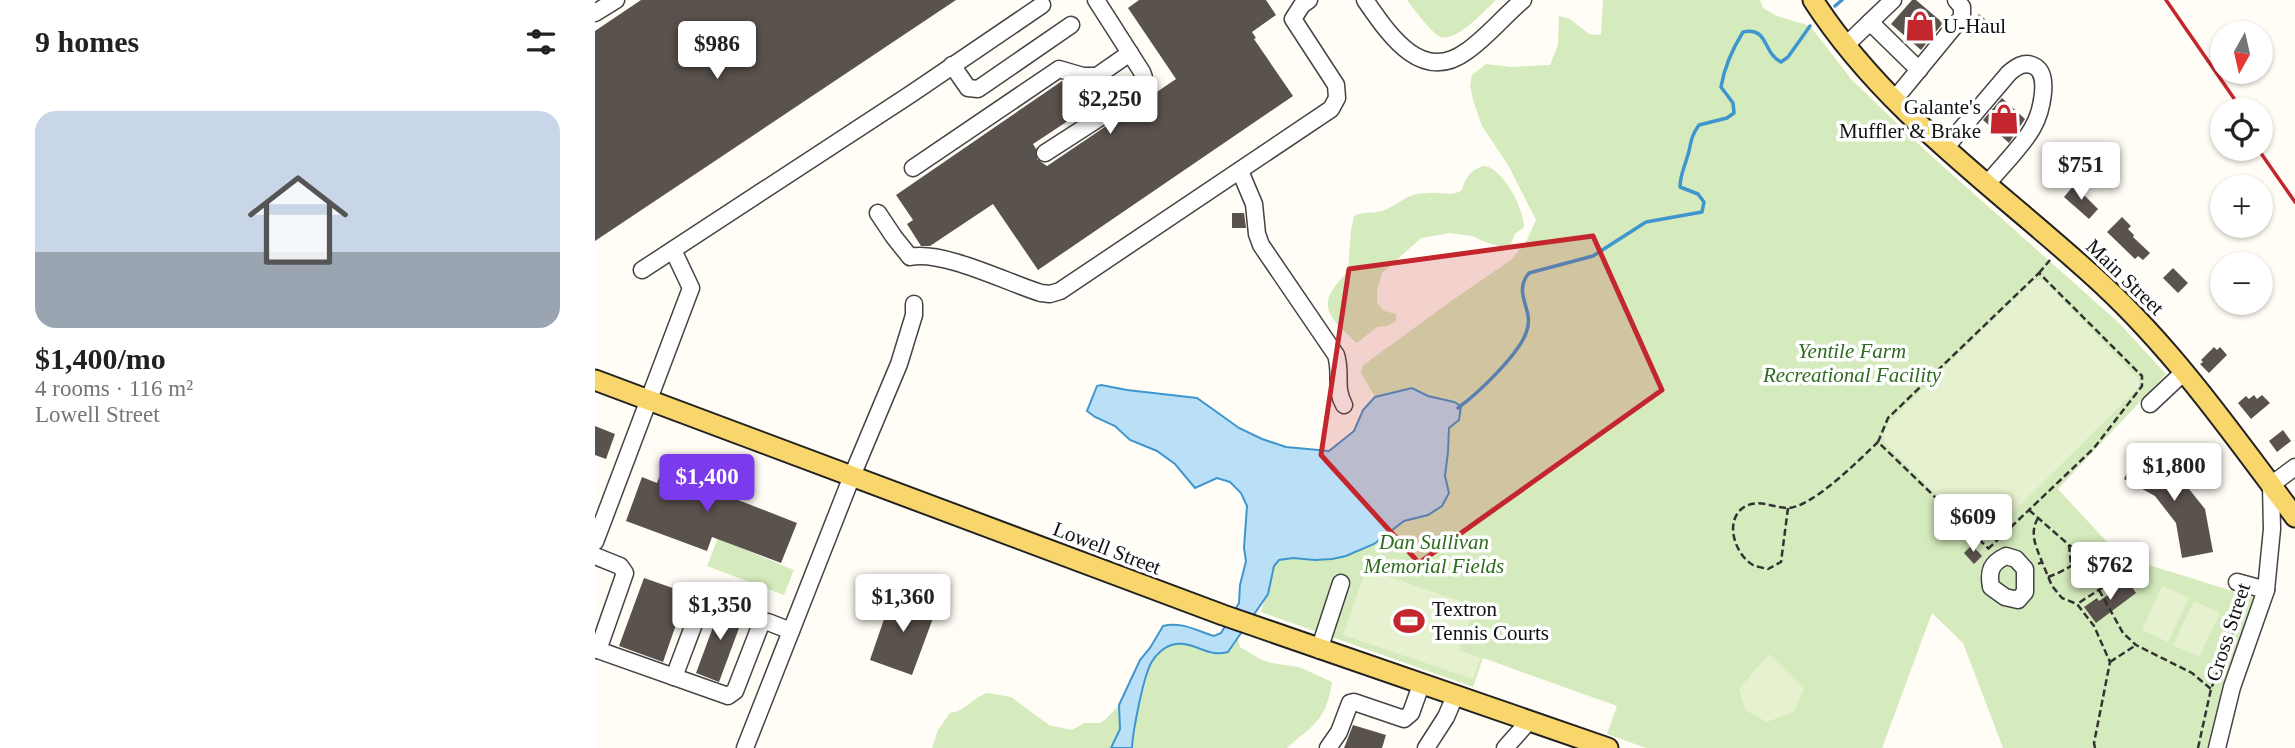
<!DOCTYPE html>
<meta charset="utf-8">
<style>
:root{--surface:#fff;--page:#f2f2f2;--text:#202124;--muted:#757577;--line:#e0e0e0;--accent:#7c3aed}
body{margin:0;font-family:Georgia,serif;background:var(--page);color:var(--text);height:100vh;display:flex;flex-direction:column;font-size:26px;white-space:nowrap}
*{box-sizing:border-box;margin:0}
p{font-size:23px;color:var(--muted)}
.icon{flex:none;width:38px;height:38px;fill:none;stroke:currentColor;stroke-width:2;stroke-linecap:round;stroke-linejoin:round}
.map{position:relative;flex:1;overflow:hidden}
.sheet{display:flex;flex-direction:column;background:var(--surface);width:595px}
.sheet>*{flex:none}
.needle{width:46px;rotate:188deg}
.tools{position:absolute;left:1615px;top:21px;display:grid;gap:14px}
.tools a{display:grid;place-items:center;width:63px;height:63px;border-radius:50%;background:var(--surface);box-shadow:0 2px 5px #0004;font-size:35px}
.price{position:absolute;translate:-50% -60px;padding:0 16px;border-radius:7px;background:#fff;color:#222;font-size:23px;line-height:46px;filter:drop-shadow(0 2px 4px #0008)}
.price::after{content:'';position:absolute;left:50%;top:42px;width:21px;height:16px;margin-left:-10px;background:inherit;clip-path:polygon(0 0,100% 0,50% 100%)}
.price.selected{background:var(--accent);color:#fff}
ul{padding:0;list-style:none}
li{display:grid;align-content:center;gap:14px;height:371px;padding:0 35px}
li+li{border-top:2px solid var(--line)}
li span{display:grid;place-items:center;height:217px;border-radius:21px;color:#555}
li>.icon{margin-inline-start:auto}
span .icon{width:126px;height:126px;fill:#fffc;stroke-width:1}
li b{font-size:30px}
h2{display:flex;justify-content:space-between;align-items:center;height:84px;padding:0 35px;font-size:30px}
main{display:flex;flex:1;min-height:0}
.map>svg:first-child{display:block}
</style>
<main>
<section class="sheet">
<h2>9 homes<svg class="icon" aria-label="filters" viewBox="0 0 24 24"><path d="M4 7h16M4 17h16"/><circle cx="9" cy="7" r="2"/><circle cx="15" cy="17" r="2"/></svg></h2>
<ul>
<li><span style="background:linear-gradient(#c9d6e8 65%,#9aa5b1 0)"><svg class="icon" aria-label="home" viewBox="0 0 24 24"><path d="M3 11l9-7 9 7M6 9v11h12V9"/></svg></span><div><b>$1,400/mo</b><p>4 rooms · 116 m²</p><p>Lowell Street</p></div></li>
</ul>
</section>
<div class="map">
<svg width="1700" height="748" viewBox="0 0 1700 748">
<rect width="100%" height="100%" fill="#fffdf5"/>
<g fill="#d5ebbd">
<path d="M 812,0 L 901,0 C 890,10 862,42 846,37 C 838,35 818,8 812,0 Z"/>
<polygon points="1008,0 1165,0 1168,8 1182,16 1215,26 1257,80 1333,153 1523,322 1571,374 1463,489 1525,556 1660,598 1627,687 1615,748 1408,748 1368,643 1337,613 1287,748 1051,748 1012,734 1022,706 888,658 878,687 666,612 693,512 859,402 833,396 817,388 780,397 766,373 767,366 859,299 916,260 931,242 941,220 913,165 887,126 878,100 875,86 877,75 891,64 916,67 955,65 963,45 964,16 975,19 994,34 1006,35"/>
<path d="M 890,166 C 909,169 929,210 929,227 L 920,234 L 913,249 L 890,242 L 877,236 L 855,233 L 826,238 L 787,273 L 782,291 L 782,303 L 789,311 L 801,314 L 801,321 L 792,326 L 782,327 L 762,343 C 732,316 719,304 753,272 L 756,230 L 759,216 C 768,211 778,214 787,211 C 807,204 809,193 834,193 C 846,192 858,197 867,190 C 870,178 877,168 890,166 Z"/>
<polygon points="135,507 134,543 199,570 189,595 112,566"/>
<path d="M 643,639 L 645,647 L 665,659 L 676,663 L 704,667 L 737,682 C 731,721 720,723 692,748 L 538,748 L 542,714 L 556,663 L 567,650 L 578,644 L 603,647 L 616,654 L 633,652 Z"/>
<path d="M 393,693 L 416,697 L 454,725 L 477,730 L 489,723 L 505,723 L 511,719 L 524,705 L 525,729 L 516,748 L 337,748 L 343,730 L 355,713 C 371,711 378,697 393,693 Z"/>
</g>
<g fill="#e6f2cf">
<polygon points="1440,280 1448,280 1544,379 1544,387 1392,538 1385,538 1289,442 1289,434 1295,421"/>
<polygon points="771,569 879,606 864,650 886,658 878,679 748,635"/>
<polygon points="1567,586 1594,598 1573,642 1547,630"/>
<polygon points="1599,601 1625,613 1604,657 1578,645"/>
<polygon points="1174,654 1209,689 1199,711 1172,722 1150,710 1144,689"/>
</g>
<path fill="#b9e0f7" stroke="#3f96cf" stroke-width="2" d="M 506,385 L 532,390 L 602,398 L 644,428 L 667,439 L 691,447 L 734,451 L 759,431 L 768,410 L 780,397 L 817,388 L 833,396 L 859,402 L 866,406 L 864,420 L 854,428 L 853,452 L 850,476 L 854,493 L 847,506 L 833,515 L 809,521 L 779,544 L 751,556 L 737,559 L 720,560 L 698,558 L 684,560 L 679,566 L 673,594 L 633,652 C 612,658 602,642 581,644 C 571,645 561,654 556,663 C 548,679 538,730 537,748 L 516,748 L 525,729 L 524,705 L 545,660 L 555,648 L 568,626 C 586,621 602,631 619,636 L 626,633 L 644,603 L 645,585 L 651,561 L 649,548 L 652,506 L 646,493 L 635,482 L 622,478 L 600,488 L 580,464 L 562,451 L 535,440 L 520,426 L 500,417 L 492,411 L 502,386 Z"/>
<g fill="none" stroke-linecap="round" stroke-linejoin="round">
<g stroke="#3f96cf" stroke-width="3.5">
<polyline points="1240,6 1247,0"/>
<path d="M 863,408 C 882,394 926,353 932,330 C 939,308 917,294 934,273 L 998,256 L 1051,222 L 1107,212 L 1109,202 L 1103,194 L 1085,187 C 1085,176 1089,168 1092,158 C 1097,143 1094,139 1104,125 L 1132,118 L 1139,113 L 1138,103 L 1126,87 C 1129,69 1138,48 1148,32 C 1174,27 1167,52 1186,62 L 1193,57 L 1215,26"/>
</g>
</g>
<g fill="#5a524d">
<polygon points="46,0 361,0 0,241 0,31"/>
<polygon points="544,0 671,0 681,15 657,32 661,38 659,39 698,96 443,270 398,204 335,246 326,246 312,224 318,220 301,195 467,81 488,111 438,144 441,149 442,159 452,166 581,79 533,8"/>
<polygon points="1317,0 1321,0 1348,23 1326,50 1296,24"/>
<polygon points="1384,14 1391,20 1376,37 1369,31"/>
<polygon points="1407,98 1430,119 1414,143 1388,120"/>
<polygon points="1479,185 1503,209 1494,219 1469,197"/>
<polygon points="637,213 649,213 651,228 637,228"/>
<polygon points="1527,217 1536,226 1533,229 1539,235 1538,237 1555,253 1548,260 1543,256 1540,259 1512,232"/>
<polygon points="1578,268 1593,283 1583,293 1568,278"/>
<polygon points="1619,347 1622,350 1625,347 1632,355 1614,373 1605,364 1608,362 1606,360"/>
<polygon points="1659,395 1662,399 1667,395 1675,403 1656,419 1643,403 1651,396 1654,399"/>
<polygon points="0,426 20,434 11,459 0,455"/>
<polygon points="1688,430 1696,441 1682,452 1674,441"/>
<polygon points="1543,451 1582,474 1610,509 1618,552 1587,558 1581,523 1560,496 1529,479"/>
<polygon points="71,460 137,486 133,496 202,523 186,563 117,537 112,551 31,521 47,477 62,483"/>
<polygon points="1377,545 1387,556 1379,564 1369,553"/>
<polygon points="49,578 92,593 68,662 24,646"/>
<polygon points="1533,581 1541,593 1501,623 1489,607 1502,598 1504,601"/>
<polygon points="298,593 341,610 317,675 275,660"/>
<polygon points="127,603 150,612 124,682 101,673"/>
<polygon points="758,725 791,735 787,748 749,748"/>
</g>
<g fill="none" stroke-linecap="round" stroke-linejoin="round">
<g stroke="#444" stroke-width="19">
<g id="minor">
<path d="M 770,0 C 793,33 826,85 872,51 C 892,37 909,16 928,0"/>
<polyline points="0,13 21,0"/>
<polyline points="1275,22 1324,70"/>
<polyline points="1251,45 1298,0"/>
<polyline points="357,65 373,88 383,89 476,25"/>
<polyline points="1299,100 1367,17 1367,7 1361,0"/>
<path d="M 1351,147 L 1414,73 C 1421,67 1429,61 1439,66 C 1456,74 1446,113 1438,127 C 1430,143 1405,168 1393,183"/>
<path d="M 450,153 L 543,93 C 549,87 551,80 547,72 L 501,0"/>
<polyline points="318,168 464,69 488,76 502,76 535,53"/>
<path d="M 645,171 L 659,204 L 662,234 L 666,245 L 741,355 C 747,374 739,387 749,405"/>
<path d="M 283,213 L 299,237 L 315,257 C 348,250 413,283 446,293 L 455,294 L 465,291 L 736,109 L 742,98 L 741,85 L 698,19 L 707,5 L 714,0"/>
<polyline points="47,270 316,94 447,5"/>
<polyline points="1555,404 1589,372"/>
<polyline points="0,542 96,288 78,250"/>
<polyline points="0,556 25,566 30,573 3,650"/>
<path d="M 1411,556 L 1421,559 L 1430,569 L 1430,592 L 1423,600 L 1410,597 L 1396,587 C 1393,571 1396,563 1411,556 Z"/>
<polyline points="1642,582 1671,590"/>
<polyline points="0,649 133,696 140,691 166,624 173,622 196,631"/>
<polyline points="724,650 746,583"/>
<polyline points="79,677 108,600"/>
<polyline points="150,748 257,476 304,364 319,315 319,304"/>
<polyline points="733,748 744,732 755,703 759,702 809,719 816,713 826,685"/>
<polyline points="831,748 851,717 860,696"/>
<polyline points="910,748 934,721"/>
<polyline points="1622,748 1637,687 1671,590 1677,529 1676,485 1700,467"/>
</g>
</g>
<g stroke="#222" stroke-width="23">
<g id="major">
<path d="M 1218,0 C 1292,115 1409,193 1508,285 C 1582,354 1640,437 1700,517"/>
<polyline points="0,380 628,615 1013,748"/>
</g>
</g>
<g stroke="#333" stroke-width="2.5" stroke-dasharray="7 3.5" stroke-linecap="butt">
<polyline points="1444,273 1455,260"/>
<path d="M 1193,508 L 1186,562 L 1173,569 C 1169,568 1162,567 1158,565 C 1139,554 1128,518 1151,506 C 1165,499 1179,508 1193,508 C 1218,507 1265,459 1283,442"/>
<polyline points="1434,510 1474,545 1500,559 1510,572 1510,586 1482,604"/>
<path d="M 1443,518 C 1434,534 1441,546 1447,562"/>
<polyline points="1474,545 1476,565"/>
<polyline points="1393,549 1499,448 1547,386 1547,376 1444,273 1293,418 1283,442 1394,549"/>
<polyline points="1443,564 1447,562 1457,586 1467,598 1482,604 1499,626 1515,662 1499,743 1500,748"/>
<path d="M 1453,577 C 1468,572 1480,563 1493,556"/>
<polyline points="1504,590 1528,633 1541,645 1597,673 1616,689"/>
<polyline points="1515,662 1541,645"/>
<polyline points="1603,748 1616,689 1642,622"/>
</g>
<use href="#minor" stroke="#fff" stroke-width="16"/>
<use href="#major" stroke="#f9d66b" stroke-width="19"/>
<g stroke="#c4262e" stroke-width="3.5">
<polyline points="1571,0 1647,110"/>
<polyline points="1663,149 1700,202"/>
</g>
</g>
<path fill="#c4262e" fill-opacity="0.2" stroke="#c4262e" stroke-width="5" stroke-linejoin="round" d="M 998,236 L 1067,390 L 824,563 L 726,455 L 754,269 Z"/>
<defs>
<g id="shop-bare" transform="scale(2.415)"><path d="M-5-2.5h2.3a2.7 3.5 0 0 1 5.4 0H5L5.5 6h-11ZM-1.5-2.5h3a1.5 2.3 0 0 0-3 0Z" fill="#c4262e" stroke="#fff" stroke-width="2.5" paint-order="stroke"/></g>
<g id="stadium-bare" transform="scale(2.415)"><path d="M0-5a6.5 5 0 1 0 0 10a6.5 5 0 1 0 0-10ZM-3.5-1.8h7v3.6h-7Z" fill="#c4262e" stroke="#fff" stroke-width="2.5" paint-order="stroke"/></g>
</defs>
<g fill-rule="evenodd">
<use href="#shop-bare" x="1325" y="26"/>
<use href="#shop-bare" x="1409" y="119"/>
<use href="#stadium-bare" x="814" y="621"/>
</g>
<g text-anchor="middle" stroke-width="7" stroke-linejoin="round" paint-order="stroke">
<g font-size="21" fill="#111" stroke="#fff" text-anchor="start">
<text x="1348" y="33">U-Haul</text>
<text x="1386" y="114" text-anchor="end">Galante's<tspan x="1386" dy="24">Muffler &amp; Brake</tspan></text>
<text x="837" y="616">Textron<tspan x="837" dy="24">Tennis Courts</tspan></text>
</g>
<g font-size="21" fill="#111" stroke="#fff">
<text transform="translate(1530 277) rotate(44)" y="7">Main Street</text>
<text transform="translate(512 548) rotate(21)" y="7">Lowell Street</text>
<text transform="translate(1633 632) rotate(-72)" y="7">Cross Street</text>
</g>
<g font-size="21" font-style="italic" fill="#2f6b1f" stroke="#fff">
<text x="1257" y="358">Yentile Farm<tspan x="1257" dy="24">Recreational Facility</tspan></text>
<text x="839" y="549">Dan Sullivan<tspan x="839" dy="24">Memorial Fields</tspan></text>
</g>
</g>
</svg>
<div class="tools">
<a><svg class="needle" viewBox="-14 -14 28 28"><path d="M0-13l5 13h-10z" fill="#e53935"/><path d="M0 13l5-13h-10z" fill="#757577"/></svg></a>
<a><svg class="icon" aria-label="locate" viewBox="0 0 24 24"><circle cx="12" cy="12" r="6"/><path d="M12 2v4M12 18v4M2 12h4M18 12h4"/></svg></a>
<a>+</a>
<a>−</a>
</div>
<b class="price" style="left:122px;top:81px">$986</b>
<b class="price" style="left:515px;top:136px">$2,250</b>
<b class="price" style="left:1486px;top:202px">$751</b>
<b class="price" style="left:1579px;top:503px">$1,800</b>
<b class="price selected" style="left:112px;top:514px">$1,400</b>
<b class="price" style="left:1378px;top:554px">$609</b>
<b class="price" style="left:1515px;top:602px">$762</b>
<b class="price" style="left:308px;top:634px">$1,360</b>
<b class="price" style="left:125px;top:642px">$1,350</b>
</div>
</main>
